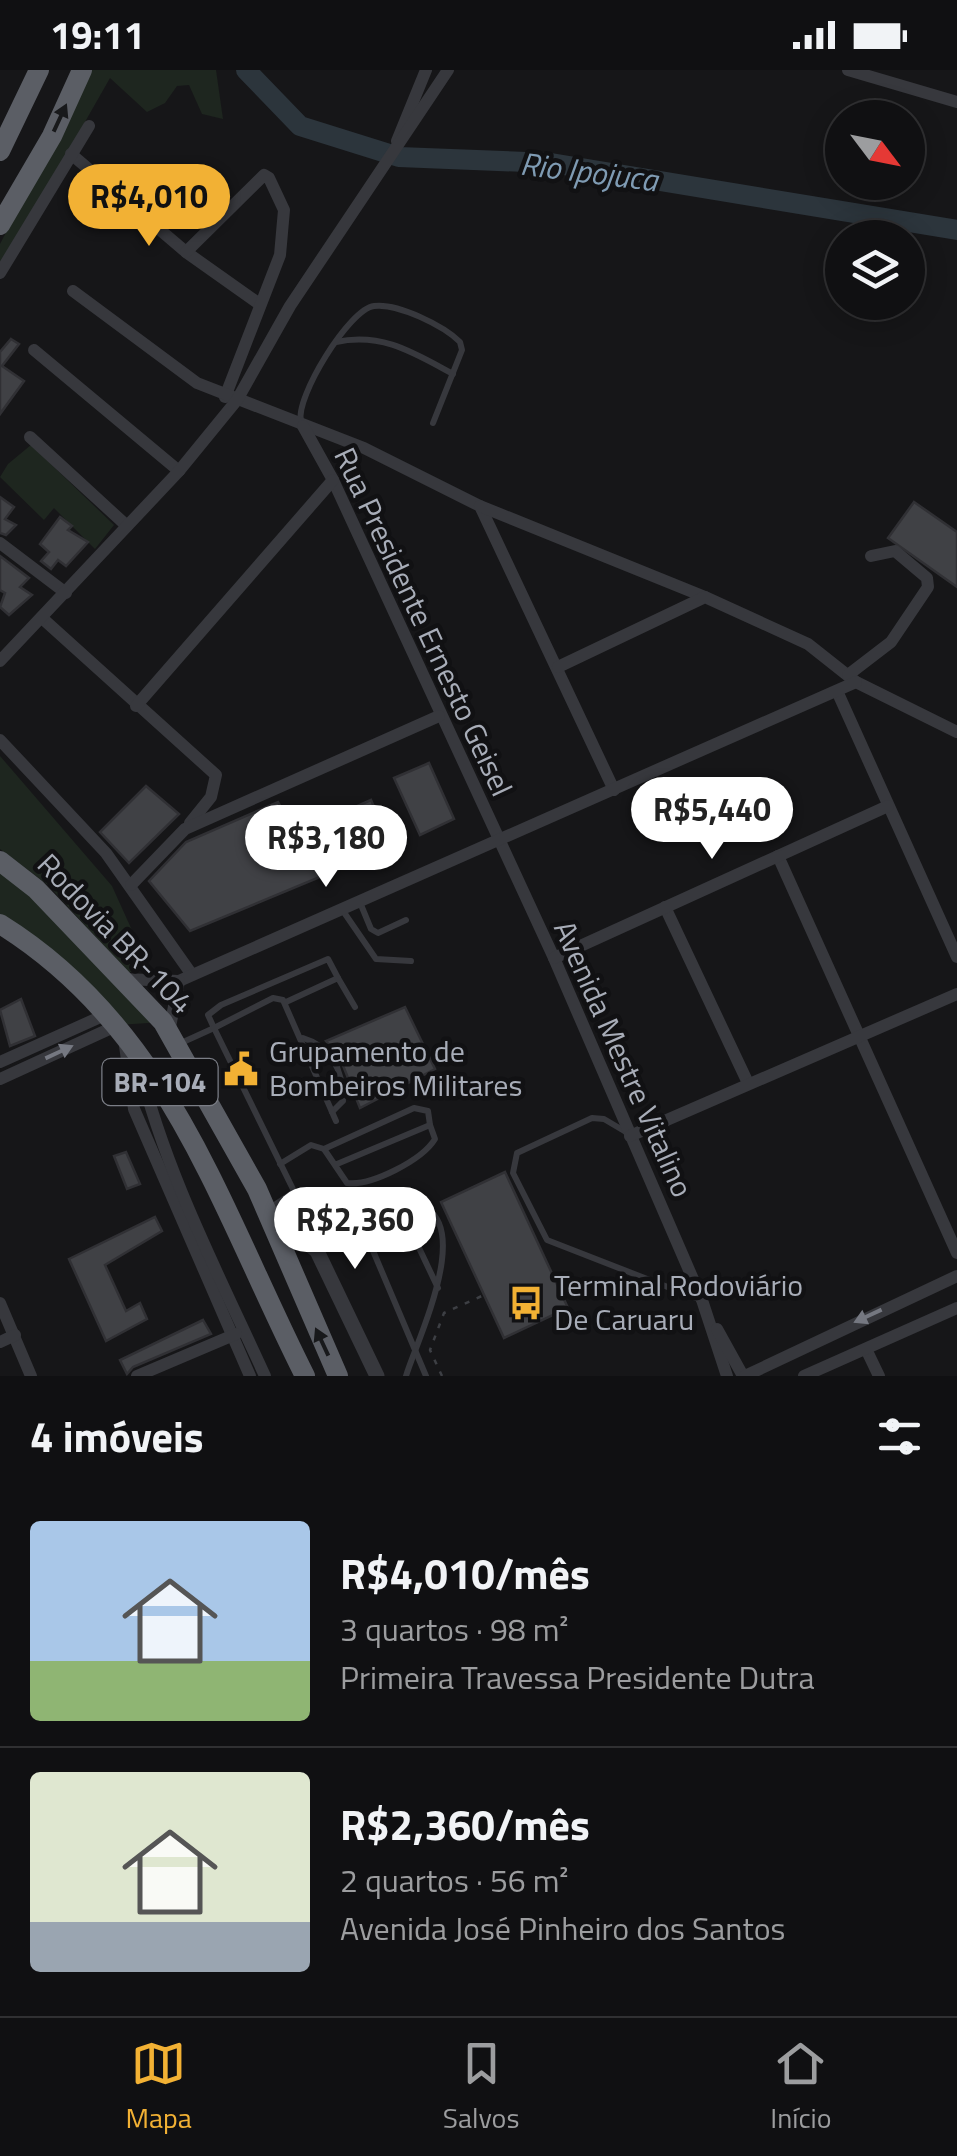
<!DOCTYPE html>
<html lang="pt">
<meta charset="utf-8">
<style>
:root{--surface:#101012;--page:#1e1e20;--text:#f1f3f6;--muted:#9c9d9f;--line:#303032;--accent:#f2b134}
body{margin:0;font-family:"Titillium Web",sans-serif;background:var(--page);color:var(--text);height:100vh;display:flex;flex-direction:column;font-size:38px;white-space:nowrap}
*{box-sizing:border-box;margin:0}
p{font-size:32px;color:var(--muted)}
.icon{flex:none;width:55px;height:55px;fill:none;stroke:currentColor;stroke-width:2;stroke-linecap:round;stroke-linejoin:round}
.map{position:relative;height:1306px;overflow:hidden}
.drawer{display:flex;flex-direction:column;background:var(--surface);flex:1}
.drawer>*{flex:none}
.needle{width:65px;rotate:122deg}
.fabs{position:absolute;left:825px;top:30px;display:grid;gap:20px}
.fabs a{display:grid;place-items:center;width:100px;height:100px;border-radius:50%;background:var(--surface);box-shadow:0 5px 25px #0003,0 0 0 2px var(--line);font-size:50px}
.price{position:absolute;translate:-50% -85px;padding:0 22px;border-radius:35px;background:#fff;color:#222;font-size:32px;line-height:65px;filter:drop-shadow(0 2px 5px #0008)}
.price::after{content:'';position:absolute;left:50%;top:60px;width:30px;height:22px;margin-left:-15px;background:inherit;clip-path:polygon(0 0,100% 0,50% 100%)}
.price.selected{background:var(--accent);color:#111}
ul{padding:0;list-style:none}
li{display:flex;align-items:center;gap:30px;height:250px;padding:0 30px}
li+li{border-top:2px solid var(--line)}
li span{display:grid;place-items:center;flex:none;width:280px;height:200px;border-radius:10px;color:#555}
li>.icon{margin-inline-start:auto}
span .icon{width:120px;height:120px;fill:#fffc;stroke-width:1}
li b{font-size:42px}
h2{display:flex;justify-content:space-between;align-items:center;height:120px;padding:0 30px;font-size:42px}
.status{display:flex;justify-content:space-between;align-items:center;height:70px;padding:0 50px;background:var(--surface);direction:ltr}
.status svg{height:28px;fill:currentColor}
.dock{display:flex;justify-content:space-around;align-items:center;height:140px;border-top:2px solid var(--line);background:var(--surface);font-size:28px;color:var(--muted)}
.dock a{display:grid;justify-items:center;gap:5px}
.dock .selected{color:var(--accent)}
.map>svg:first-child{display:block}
</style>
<div class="status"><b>19:11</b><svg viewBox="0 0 49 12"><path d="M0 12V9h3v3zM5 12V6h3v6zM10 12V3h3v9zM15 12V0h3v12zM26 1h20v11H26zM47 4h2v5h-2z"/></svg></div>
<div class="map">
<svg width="957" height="1306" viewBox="0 0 957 1306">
<rect width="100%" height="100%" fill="#161618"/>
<g fill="#1e261f">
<polygon points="90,0 216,0 223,49 202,44 189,15 177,16 165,33 147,42 110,8 0,201 0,174"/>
<polygon points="31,375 114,455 95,479 54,438 44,450 0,407 8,394"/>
<polygon points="0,686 112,816 145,889 136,902 128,902 48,815 0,779"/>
<polygon points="0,792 163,952 118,955 0,855"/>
</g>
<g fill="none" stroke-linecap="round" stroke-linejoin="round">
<polyline stroke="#2c353c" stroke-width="20" points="246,0 300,56 399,87 551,93 957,160"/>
</g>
<g fill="#404145" stroke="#303034" stroke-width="2.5">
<polygon points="11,269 19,274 2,296 24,311 0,344 0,282"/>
<polygon points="0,427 14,437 5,449 16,455 6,465 0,463"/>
<polygon points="914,432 957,462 957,517 888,468"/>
<polygon points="60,447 72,456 68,460 88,472 66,496 58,490 51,499 41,491 49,482 40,474"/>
<polygon points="0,486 29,508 20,517 32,525 9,545 0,537 5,523 0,520"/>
<polygon points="429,693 454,749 420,765 394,708"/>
<polygon points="146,716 179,744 129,793 100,762"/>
<polygon points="371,730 392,777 190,861 149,811 186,772 278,732 296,763"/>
<polygon points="21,929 35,966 10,976 0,940"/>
<polygon points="405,937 435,999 360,1038 340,988 326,971"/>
<polygon points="126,1082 140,1114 127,1119 114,1086"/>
<polygon points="505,1102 568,1238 504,1268 441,1132"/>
<polygon points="155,1147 162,1161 105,1195 126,1241 140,1233 147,1249 106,1271 69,1189"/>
<polygon points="203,1250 211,1264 133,1297 127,1304 120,1290"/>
</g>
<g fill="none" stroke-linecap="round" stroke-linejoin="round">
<polyline stroke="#3d3f44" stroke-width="2.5" stroke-dasharray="5 8" stroke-linecap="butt" points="442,1306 430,1280 444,1243 484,1225"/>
<g stroke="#37383d" stroke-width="6">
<path d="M 336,272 C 382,262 414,283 453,304"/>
<path d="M 301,351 C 295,328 349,239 374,236 C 398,233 444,256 460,272 L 462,280 L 433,353"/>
<polyline points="359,830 371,859 378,863 406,850"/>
<polyline points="341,838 376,889 411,891"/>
<polyline points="286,932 338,908 355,937"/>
<path d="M 303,968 C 333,977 343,1001 343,1031 L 332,1042"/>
<polyline points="181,973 214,958 208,945 221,935 328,889 338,908"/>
<polyline points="626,1062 604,1049 592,1048 517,1083 513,1103 547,1170 701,1230"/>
<polyline points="324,1079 414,1038 428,1041 430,1055"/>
<path d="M 280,1094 L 311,1075 L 324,1079 L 347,1113 C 372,1116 422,1090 435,1069 L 430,1055 L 337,1094"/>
<polyline points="270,1138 294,1122"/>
<polyline points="314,1162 214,958 273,928 283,930 336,1051"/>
<path d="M 301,1166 C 328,1157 385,1131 412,1134 C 480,1143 416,1272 406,1306"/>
<polyline points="426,1306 371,1176 400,1160 412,1163 438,1218"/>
</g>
<g stroke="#37383d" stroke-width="12">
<polyline points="848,0 957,32"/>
<polyline points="397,71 426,0"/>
<polyline points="71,84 186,182 258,233"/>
<polyline points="186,182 264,105 269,108 284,140 280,185 225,327"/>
<polyline points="0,203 89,56"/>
<polyline points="73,221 197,313 364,378 480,436 614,720"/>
<polyline points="34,280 179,401"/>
<polyline points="303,356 333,410 554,888 702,1230 727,1306"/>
<polyline points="30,367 127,456"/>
<polyline points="480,436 705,527"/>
<polyline points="0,473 66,523"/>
<polyline points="42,548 216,705 211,727 190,753"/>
<polyline points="0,591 179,401 237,330 290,236 448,0"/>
<polyline points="558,597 705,527 808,574 856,612 957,662"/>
<polyline points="848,605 891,572 928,517 927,508 895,481 871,486"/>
<polyline points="837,621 957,887"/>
<polyline points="136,636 333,410"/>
<polyline points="0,670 106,783 190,902"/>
<polyline points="778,786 957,1183"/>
<polyline points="131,815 185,759 439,646"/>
<polyline points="665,837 748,1013"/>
<polyline points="554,888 888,736"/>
<polyline points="121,909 179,911"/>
<polyline points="179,911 856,612"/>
<polyline points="169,962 179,911"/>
<polyline points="124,969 134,1039 250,1306"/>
<polyline points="0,992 107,944"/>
<path d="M 139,994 C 165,1102 219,1205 265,1306"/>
<polyline points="0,1009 118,955"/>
<polyline points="630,1066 957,924"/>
<polyline points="0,1233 31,1306"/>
<polyline points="717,1259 743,1306"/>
<polyline points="0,1272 15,1265"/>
<polyline points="866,1279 879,1306"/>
<polyline points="137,1306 236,1264"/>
<polyline points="745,1306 957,1206"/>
<polyline points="804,1306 957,1238"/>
</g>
<polyline stroke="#37383d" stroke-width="15" points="273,1156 301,1167 317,1181 377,1306"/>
<g stroke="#5b5e65" stroke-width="20">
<polyline points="0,81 39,0"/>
<polyline points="0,155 52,66 82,0"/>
<polyline points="0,791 36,819 163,952 257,1119 338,1306"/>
<path d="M 0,854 C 169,959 220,1138 305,1306"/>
</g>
</g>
<defs><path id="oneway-solid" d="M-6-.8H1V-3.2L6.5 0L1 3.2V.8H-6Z" transform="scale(2.5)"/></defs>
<g fill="#18191b">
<use href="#oneway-solid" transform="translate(60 48) rotate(-65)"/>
<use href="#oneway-solid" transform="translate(322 1272) rotate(-115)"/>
</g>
<g fill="#757881">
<use href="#oneway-solid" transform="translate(59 982) rotate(-25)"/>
<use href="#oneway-solid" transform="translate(868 1246) rotate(155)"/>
</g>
<defs>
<g id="civic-bare" transform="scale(2.7)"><path d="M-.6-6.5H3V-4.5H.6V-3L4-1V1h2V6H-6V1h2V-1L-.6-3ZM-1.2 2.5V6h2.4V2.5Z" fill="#f2b134" stroke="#111113" stroke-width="2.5" paint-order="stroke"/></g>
<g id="bus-bare" transform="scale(2.7)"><path d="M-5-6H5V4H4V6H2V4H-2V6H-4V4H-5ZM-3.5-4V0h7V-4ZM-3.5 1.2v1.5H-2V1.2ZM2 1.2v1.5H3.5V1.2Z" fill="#f2b134" stroke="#111113" stroke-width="2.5" paint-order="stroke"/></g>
</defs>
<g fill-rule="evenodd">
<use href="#civic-bare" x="241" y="999"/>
<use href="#bus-bare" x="526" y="1233"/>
</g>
<g text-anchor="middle" stroke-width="9" stroke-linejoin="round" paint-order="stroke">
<rect fill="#111113" stroke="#7b7e86" stroke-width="2.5" x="102.5" y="989" width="115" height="46" rx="8"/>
<g font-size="28" font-weight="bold" fill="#a8adb8">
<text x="160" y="1022">BR-104</text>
</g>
<g font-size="30" fill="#a8adb8" stroke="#111113">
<text transform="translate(423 552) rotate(65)" y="10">Rua Presidente Ernesto Geisel</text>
<text transform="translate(115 864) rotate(46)" y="10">Rodovia BR-104</text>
<text transform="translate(623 989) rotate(66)" y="10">Avenida Mestre Vitalino</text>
</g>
<g font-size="30" fill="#a8adb8" stroke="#111113" text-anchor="start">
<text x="269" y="992">Grupamento de<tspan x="269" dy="34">Bombeiros Militares</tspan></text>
<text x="554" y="1226">Terminal Rodoviário<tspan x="554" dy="34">De Caruaru</tspan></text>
</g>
<g font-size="32" font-style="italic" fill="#7f9bb3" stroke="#111113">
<text transform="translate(589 102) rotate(7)" y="11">Rio Ipojuca</text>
</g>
</g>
</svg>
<div class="fabs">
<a><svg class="needle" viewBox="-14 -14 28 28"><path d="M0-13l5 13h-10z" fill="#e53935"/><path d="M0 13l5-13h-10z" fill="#9c9d9f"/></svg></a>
<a><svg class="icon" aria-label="layers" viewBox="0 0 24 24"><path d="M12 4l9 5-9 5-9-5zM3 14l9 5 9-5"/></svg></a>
</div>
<b class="price selected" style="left:149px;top:179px">R$4,010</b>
<b class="price" style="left:712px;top:792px">R$5,440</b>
<b class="price" style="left:326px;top:820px">R$3,180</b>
<b class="price" style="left:355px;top:1202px">R$2,360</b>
</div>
<section class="drawer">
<h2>4 imóveis<svg class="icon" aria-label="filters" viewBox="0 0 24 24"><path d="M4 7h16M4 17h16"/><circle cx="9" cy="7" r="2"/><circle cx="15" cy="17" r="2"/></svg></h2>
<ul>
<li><span style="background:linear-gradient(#a9c7e8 70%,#8fb573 0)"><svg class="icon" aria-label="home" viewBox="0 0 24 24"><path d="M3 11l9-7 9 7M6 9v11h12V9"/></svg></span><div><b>R$4,010/mês</b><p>3 quartos · 98 m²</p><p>Primeira Travessa Presidente Dutra</p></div></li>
<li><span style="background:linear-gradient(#dfe7d0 75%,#9aa5b1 0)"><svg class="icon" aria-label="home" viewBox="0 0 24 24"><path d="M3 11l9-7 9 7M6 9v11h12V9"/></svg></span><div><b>R$2,360/mês</b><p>2 quartos · 56 m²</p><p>Avenida José Pinheiro dos Santos</p></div></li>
</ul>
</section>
<nav class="dock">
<a class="selected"><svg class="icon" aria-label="map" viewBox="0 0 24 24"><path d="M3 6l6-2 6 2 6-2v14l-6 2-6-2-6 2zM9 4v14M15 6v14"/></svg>Mapa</a>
<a><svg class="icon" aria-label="saved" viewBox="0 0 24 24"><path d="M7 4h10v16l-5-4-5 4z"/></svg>Salvos</a>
<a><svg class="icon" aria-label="home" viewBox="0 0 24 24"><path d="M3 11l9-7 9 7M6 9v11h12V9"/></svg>Início</a>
</nav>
